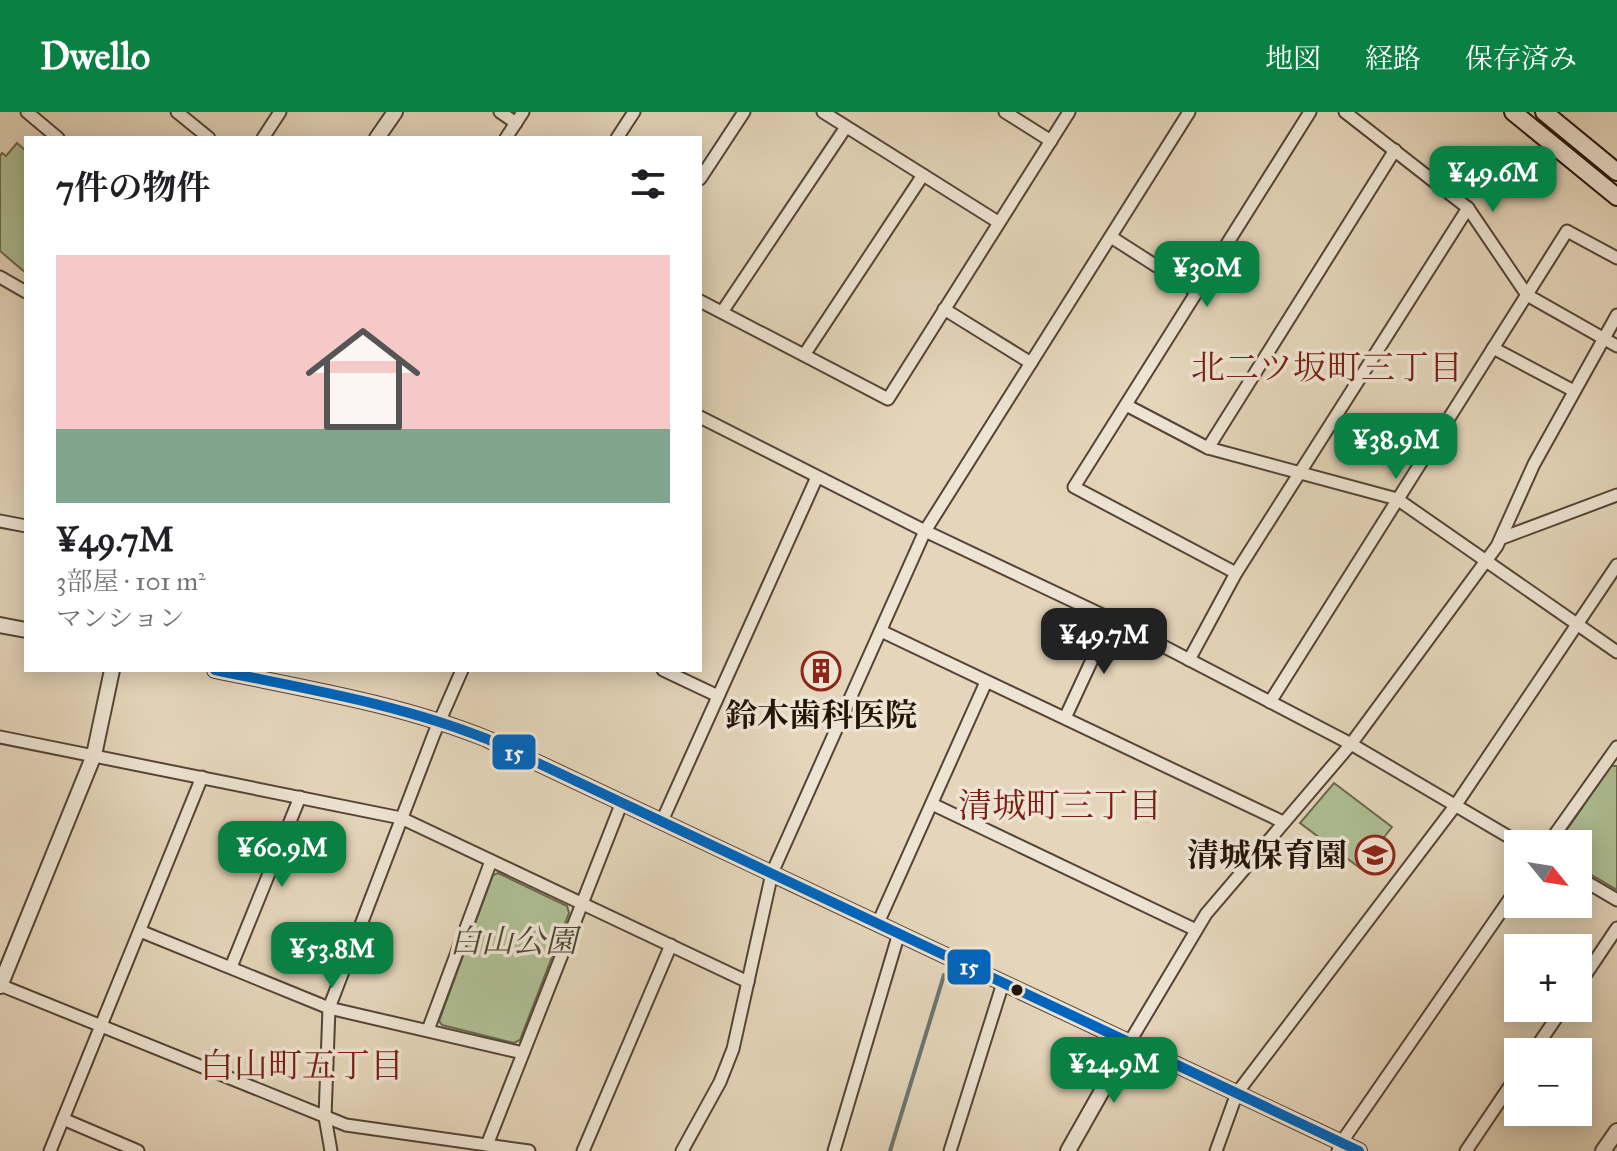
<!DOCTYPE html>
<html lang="ja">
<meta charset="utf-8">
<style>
:root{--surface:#fff;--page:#f2f2f2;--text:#202124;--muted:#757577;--accent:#0b8043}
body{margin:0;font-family:"IM FELL Great Primer","Noto Serif JP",serif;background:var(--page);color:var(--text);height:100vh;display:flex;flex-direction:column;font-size:30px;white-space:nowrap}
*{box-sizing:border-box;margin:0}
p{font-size:26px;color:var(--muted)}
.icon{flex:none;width:44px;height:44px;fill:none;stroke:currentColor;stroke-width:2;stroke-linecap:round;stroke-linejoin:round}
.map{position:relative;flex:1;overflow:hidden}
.side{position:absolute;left:24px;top:24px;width:678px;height:536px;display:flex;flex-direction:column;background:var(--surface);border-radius:0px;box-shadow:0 4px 20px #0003}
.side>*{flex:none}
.needle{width:52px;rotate:120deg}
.buttons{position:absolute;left:1504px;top:718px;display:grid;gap:16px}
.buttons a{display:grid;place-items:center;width:88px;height:88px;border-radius:0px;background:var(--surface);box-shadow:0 4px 20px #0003;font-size:40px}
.price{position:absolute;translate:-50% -68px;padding:0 18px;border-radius:16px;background:var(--accent);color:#fff;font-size:26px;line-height:52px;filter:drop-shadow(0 2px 4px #0008)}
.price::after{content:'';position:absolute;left:50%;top:48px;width:24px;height:18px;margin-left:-12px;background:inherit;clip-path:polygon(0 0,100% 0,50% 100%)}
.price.on{background:#222;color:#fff}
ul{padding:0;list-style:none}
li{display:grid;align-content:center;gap:16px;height:424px;padding:0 32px}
li span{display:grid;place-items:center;height:248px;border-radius:0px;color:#555}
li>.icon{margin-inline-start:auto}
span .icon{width:144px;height:144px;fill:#fffc;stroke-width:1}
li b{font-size:34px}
h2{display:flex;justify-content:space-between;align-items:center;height:96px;padding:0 32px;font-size:34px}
header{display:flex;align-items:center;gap:48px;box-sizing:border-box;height:112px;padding:0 40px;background:var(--accent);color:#fff}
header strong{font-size:38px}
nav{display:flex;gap:44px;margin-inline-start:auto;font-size:28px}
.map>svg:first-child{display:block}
</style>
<header>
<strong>Dwello</strong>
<nav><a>地図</a><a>経路</a><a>保存済み</a></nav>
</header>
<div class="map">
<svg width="1617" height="1039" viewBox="0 0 1617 1039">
<rect width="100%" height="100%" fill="#e5d6bb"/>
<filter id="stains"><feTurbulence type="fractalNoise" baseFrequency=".0025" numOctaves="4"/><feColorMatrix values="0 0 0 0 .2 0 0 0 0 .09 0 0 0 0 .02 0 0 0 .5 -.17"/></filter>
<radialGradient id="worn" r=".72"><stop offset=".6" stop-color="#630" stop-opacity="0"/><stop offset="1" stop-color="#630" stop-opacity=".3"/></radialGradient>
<g fill="#afbf94" stroke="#696a4e" stroke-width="2">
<polygon points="17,31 26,39 26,161 0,139 0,44 2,41 6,44"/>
<polygon points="1611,654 1617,654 1617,778 1578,755 1578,732 1557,732"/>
<polygon points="1334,671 1392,715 1360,756 1300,711"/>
<polygon points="498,761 567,794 569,801 520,928 514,931 442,913 439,909 493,763"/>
</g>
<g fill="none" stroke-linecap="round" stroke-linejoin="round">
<polyline stroke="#6a7673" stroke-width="4" points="890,1039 944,863"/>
<g stroke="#544436" stroke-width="15">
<g id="minor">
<polyline points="27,0 58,26"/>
<polyline points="177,0 209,26"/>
<polyline points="500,0 516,11"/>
<polyline points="823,0 998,110"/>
<polyline points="1005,0 1051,29"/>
<polyline points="1345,0 1468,96 1527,183 1617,234"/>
<polyline points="263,26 280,0"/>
<polyline points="506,26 523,0"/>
<polyline points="617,26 634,0"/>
<polyline points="700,67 744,0"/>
<polyline points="1111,125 1197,180"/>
<polyline points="0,165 26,180"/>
<polyline points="700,189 888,287 1069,0"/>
<polyline points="944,197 1031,251"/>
<polyline points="722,200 846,15"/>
<polyline points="1493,236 1574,279"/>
<polyline points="804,243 923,63"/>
<polyline points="1126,293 1208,336 1397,387 1617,540"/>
<polyline points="700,305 925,419 1111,507 1351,632 1521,732"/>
<polyline points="1208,336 1395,38"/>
<polyline points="0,409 26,414"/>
<polyline points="1502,426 1617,383"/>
<polyline points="1236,461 1074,375 1310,0"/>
<polyline points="881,519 1283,710"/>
<polyline points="1189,548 1236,461 1468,96"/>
<polyline points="663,558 718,584"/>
<polyline points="1270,590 1567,119 1617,146"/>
<polyline points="1065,606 1111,507"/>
<polyline points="0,625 401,706 748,870"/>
<polyline points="932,692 1196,818"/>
<polyline points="662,709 817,365"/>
<polyline points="1548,732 1617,635"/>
<polyline points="1578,765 1617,788"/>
<polyline points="878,811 986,570"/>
<polyline points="140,819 329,896 523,941"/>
<polyline points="231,855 300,685"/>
<polyline points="0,873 346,1013 529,1039"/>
<polyline points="1578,874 1617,816"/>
<polyline points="428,918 491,749"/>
<polyline points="1129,931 1206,802 1351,632 1497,434 1534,352 1617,203"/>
<polyline points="1533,940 1563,896"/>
<polyline points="63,1007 138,1039"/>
<polyline points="487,1033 622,690"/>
<polyline points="50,1039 202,665"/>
<polyline points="331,1039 325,1005 329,896 434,622 462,558"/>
<polyline points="583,1039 671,833"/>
<polyline points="682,1039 720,970 733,937 772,761 925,419 1189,0"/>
<polyline points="834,1039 899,821"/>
<polyline points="950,1039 1003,871"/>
<polyline points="1216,1039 1237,981 1455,694 1617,453"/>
<polyline points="1338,1039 1341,1031 1518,775"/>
<polyline points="1466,1039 1518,962"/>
</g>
</g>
<g stroke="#544436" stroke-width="18">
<g id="tertiary">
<polyline points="377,26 395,0"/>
<polyline points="0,513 26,518"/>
<path d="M 215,558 C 306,577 400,592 487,627 L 1359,1039"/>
<polyline points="0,874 94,643 112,558"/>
<polyline points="1068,1039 1129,931"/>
<polyline points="1603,1039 1617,1019"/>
</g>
</g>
<g stroke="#231409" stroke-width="20">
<g id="secondary">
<polyline points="1513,0 1617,85"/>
<polyline points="1544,0 1617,60"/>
</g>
</g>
<use href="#minor" stroke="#eee4d3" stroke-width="11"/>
<use href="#tertiary" stroke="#eee4d3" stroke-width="14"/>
<use href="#secondary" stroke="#eee4d3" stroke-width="16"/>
<g stroke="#eee4d3" stroke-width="16">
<path id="bus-1" d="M 215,558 C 306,577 400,592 487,627 L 1359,1039"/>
</g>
<use href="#bus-1" stroke="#0065bd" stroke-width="10"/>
</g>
<defs>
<g id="building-ring" transform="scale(2)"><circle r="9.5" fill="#eee4d3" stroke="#8f2418" stroke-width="1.5"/><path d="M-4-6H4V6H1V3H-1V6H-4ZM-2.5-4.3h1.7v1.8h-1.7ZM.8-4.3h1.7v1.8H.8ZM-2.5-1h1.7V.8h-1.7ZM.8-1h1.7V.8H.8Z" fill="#8f2418"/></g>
<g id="school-ring" transform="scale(2)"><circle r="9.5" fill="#eee4d3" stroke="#8f2418" stroke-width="1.5"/><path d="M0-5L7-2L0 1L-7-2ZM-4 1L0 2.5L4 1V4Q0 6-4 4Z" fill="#8f2418"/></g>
</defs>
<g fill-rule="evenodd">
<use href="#building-ring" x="821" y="559"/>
<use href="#school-ring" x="1375" y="743"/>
</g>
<circle fill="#231409" stroke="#eee4d3" stroke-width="3" cx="1017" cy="878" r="7"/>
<g text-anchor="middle" stroke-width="7" stroke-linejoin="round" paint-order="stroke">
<g font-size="32" font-weight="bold" fill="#231409" stroke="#eee4d3">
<text x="821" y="614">鈴木歯科医院</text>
<text x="1347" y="754" text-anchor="end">清城保育園</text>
</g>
<g font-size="32" font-style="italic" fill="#4d4733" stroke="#eee4d3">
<text x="513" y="840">白山公園</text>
</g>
<g font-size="34" fill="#7a1f14" stroke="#eee4d3">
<text x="1327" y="267">北二ツ坂町三丁目</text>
<text x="1060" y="705">清城町三丁目</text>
<text x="302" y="965">白山町五丁目</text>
</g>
</g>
<g stroke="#eee4d3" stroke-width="3">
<rect x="491" y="621" width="46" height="38" rx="8" fill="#0065bd"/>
<rect x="946" y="836" width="46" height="38" rx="8" fill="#0065bd"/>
</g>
<g font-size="22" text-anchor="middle" font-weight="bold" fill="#fff">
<text x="514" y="648">15</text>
<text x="969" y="862">15</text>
</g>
<rect width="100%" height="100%" filter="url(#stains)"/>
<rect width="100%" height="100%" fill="url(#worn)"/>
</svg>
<div class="buttons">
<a><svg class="needle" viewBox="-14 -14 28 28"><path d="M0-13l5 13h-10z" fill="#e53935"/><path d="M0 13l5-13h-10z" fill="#757577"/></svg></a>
<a>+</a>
<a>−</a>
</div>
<b class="price" style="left:1493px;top:102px">¥49.6M</b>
<b class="price" style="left:1207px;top:197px">¥30M</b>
<b class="price" style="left:1396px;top:369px">¥38.9M</b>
<b class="price on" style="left:1104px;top:564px">¥49.7M</b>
<b class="price" style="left:282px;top:777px">¥60.9M</b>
<b class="price" style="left:332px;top:878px">¥53.8M</b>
<b class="price" style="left:1114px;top:993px">¥24.9M</b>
<section class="side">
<h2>7件の物件<svg class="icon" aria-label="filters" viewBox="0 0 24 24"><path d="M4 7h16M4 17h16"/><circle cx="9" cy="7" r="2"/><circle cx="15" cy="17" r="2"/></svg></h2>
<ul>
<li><span style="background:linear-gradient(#f6c9c9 70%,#7fa58c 0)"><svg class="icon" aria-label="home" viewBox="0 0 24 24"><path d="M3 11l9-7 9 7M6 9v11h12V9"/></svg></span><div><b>¥49.7M</b><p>3部屋 · 101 m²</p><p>マンション</p></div></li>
</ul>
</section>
</div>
